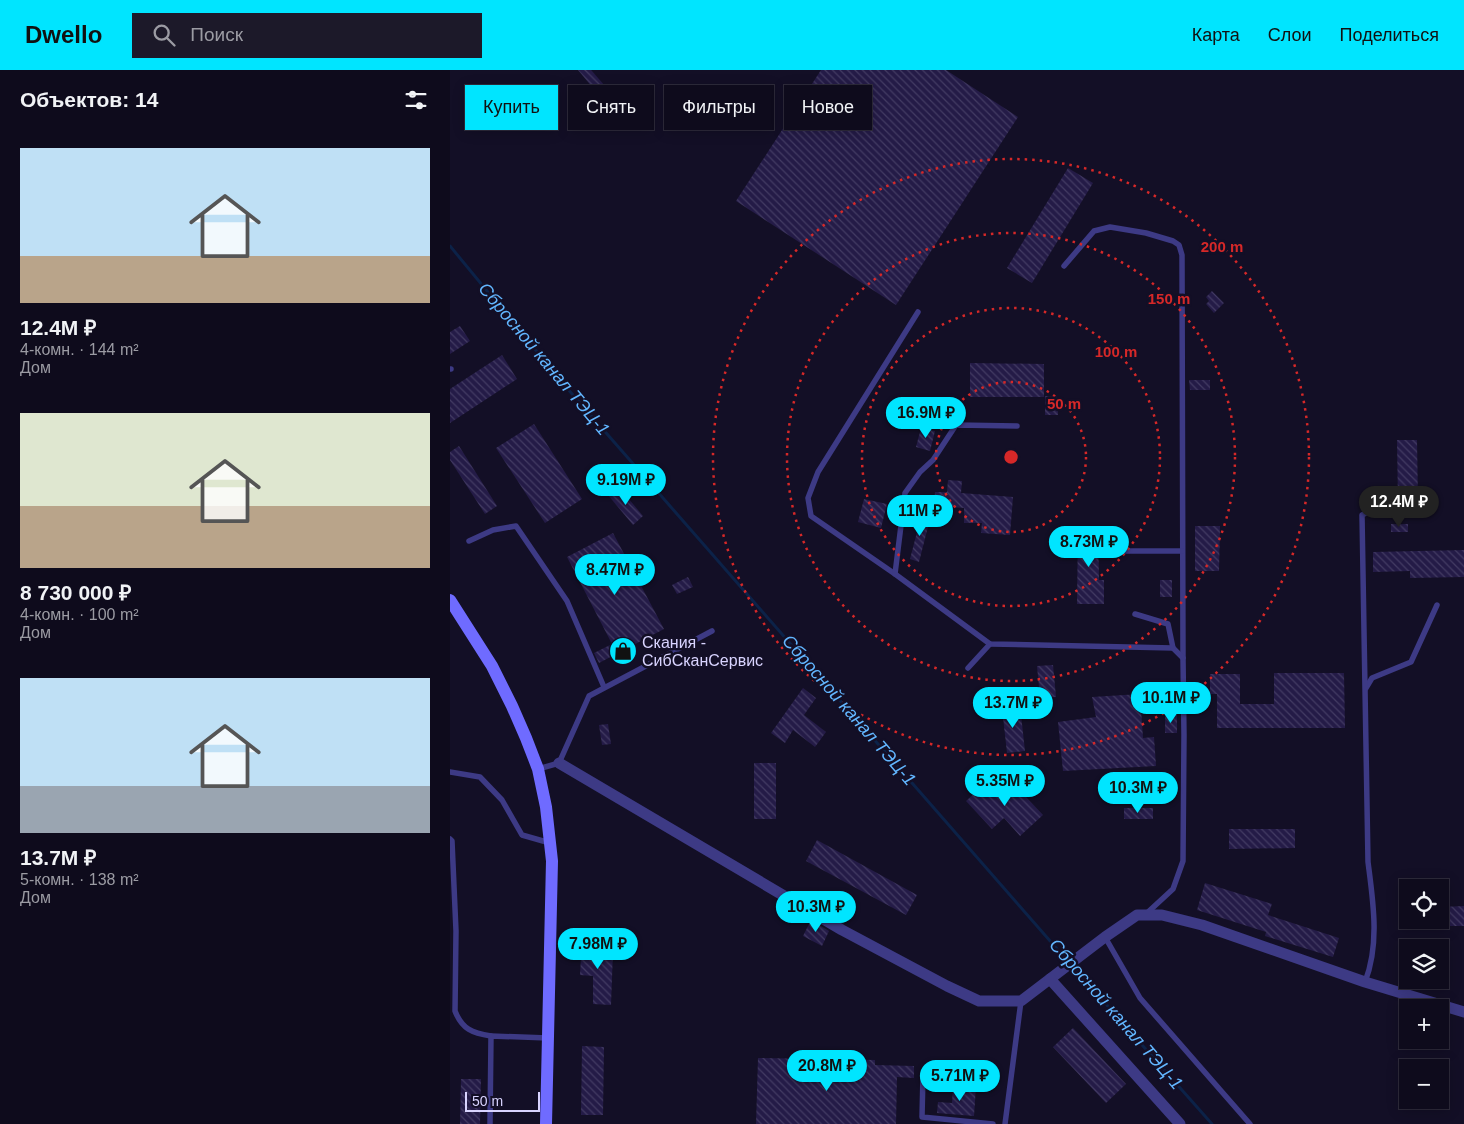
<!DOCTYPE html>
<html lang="ru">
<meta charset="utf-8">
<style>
:root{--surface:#0e0b1c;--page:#1c1929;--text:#f1f3f6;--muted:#9b9ba3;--line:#2e2b3b;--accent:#00e5ff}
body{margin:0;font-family:Arial,sans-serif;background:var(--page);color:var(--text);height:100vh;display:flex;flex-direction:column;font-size:19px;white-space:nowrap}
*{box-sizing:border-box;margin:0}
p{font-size:16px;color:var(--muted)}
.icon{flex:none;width:28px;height:28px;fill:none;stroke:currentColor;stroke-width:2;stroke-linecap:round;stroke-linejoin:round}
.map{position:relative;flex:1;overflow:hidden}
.details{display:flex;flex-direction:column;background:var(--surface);width:450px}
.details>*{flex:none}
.banner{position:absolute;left:15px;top:15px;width:475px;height:45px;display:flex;gap:10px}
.controls{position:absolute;left:949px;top:809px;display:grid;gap:10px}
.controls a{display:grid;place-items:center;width:50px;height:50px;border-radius:0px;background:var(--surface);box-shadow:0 2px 12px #0003,0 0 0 1px var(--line);font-size:25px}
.scale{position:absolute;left:15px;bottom:12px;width:75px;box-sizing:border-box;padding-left:5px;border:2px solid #d9d4ff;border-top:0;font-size:14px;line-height:18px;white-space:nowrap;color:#d9d4ff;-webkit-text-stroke:4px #130f26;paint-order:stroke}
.price{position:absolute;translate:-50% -42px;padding:0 11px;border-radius:18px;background:var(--accent);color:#111;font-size:16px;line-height:32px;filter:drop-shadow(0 1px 2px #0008)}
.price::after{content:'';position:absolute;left:50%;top:30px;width:15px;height:11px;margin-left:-8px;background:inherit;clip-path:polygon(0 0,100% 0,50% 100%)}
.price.active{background:#222;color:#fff}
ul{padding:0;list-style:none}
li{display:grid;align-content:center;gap:10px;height:265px;padding:0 20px}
li span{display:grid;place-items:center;height:155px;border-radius:0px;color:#555}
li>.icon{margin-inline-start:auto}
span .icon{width:90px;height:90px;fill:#fffc;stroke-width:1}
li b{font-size:21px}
h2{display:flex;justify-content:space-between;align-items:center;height:60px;padding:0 20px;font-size:21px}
.tag{padding:0 18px;border-radius:0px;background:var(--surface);box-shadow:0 2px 12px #0003,0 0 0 1px var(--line);font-size:18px;line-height:45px}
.tag.active{background:var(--accent);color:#111}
header{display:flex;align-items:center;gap:30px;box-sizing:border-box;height:70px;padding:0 25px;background:var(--accent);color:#111}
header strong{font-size:24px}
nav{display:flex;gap:28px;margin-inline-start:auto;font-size:18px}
.search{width:350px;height:45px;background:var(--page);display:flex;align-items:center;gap:12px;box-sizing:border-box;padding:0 18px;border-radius:0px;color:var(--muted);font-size:19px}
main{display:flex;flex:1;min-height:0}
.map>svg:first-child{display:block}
</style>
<header>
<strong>Dwello</strong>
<div class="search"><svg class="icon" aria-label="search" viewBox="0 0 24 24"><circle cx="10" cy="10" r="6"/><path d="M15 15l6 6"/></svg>Поиск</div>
<nav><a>Карта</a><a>Слои</a><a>Поделиться</a></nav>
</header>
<main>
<section class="details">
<h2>Объектов: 14<svg class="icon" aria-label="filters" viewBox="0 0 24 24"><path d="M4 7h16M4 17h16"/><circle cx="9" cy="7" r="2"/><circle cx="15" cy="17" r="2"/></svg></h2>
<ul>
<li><span style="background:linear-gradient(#bfe0f5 70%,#b9a48a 0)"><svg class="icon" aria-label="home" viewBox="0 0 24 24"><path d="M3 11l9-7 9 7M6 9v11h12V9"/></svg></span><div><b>12.4M ₽</b><p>4-комн. · 144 m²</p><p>Дом</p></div></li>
<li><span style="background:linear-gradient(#dfe7d0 60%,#b9a48a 0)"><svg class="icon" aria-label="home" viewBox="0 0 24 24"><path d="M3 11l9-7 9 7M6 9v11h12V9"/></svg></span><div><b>8 730 000 ₽</b><p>4-комн. · 100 m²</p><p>Дом</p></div></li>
<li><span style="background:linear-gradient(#bfe0f5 70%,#9aa5b1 0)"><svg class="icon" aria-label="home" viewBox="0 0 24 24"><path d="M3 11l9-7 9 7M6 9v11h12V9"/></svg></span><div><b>13.7M ₽</b><p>5-комн. · 138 m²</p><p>Дом</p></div></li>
</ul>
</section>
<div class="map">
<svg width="1014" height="1054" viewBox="0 0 1014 1054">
<defs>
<pattern id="building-back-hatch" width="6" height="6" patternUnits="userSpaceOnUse" patternTransform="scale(1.25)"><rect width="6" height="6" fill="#241b47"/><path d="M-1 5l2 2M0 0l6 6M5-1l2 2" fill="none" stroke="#433b63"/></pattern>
</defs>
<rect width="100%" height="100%" fill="#130f26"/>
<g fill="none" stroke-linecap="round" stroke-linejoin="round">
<polyline stroke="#0c2248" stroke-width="3" points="0,176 116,317 601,872 762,1054"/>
</g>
<g fill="url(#building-back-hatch)">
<polygon points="128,0 141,0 155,16 147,23"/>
<polygon points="371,0 496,0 568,47 446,235 286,131"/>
<polygon points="618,98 643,113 582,213 557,198"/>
<polygon points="762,221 774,233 764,243 756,234 759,231 756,227"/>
<polygon points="10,256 20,271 0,284 0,262"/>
<polygon points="52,285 67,309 0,353 0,319"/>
<polygon points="520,293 594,294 594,327 520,327"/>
<polygon points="739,310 760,310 760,320 740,320"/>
<polygon points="595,326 608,327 608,345 595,345"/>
<polygon points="84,354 132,429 95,453 46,378"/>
<polygon points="471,358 485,361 480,381 466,377"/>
<polygon points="947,370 967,370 968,434 948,434"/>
<polygon points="9,376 47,436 35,444 0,390 0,382"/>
<polygon points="498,410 512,411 511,423 563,427 560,465 531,463 532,453 514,453 514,438 484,436 485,422 497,422"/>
<polygon points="168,416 193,446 183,455 158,425"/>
<polygon points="414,429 437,434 431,458 408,452"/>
<polygon points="472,443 481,445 469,492 460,489"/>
<rect x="941" y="454" width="17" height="8"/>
<polygon points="745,456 770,456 769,501 745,501"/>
<polygon points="628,457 648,457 649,510 654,510 654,534 627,534"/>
<polygon points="163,463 214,559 149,593 144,583 162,574 117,487"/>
<polygon points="1014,480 1014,507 960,508 960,501 923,502 923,482"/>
<polygon points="238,507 243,517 227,524 222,515"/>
<rect x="710" y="510" width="12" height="17"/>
<polygon points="603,595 606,627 590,628 587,596"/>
<polygon points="824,603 894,603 895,658 767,658 767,624 760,624 760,604 790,604 790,634 824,634"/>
<polygon points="353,618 366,628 354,645 376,662 365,677 343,660 335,673 321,663"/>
<polygon points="690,624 693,668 704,667 706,696 613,701 608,652 646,647 642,627"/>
<polygon points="570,636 575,681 557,683 552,638"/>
<rect x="715" y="645" width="12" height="18"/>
<polygon points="158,654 161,674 152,675 149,655"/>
<rect x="304" y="693" width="22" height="56"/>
<polygon points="559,709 593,745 570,766 554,748 542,759 516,731 537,712 545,722"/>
<rect x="674" y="738" width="29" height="11"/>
<polygon points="779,759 845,759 845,778 779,779"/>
<polygon points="367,770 467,825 456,845 356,791"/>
<polygon points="755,813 822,834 818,845 889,868 883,887 815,866 816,862 747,840"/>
<polygon points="1014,836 1014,856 990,856 990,837"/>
<polygon points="361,850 379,861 372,876 353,866"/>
<polygon points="132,871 153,872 153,880 163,881 161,935 143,934 143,906 130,905"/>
<polygon points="623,958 676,1014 656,1033 603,977"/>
<polygon points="132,976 154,977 153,1045 131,1045"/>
<polygon points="308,988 425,990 425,995 464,996 464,1008 447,1007 446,1054 306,1054"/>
<polygon points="11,1009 31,1009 30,1054 10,1054"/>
<polygon points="503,1014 526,1016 524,1046 487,1043 488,1032 502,1033"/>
</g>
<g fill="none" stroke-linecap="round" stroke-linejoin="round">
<g stroke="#3d3a85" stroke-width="5.5">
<polyline points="614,196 644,161 660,157 696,163 723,171 729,175 732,185 733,588 734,665 733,791 723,819 697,843"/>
<polyline points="468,242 368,402 358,428 361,446 445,504 540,574 723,578 733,588"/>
<polyline points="0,299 1,299"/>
<polyline points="19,471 43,460 66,456 117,531 154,617"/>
<polyline points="674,481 732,481"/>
<polyline points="445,504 455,423 470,402 483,390 506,355 567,356"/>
<polyline points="685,544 718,554 723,578"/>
<polyline points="518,598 540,574"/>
<polyline points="916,618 922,608 961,592 987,535"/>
<polyline points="88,699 109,693 139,626 262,561"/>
<polyline points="0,702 30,707 52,730 72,765 100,773"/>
<path d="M 0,769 L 2,771 L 6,861 L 5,941 C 12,959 22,963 41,966"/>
<polyline points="655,867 690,928 800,1054"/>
<path d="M 915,912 C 930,874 923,831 918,792 L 912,445 L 918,442 L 936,439"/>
<polyline points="473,1005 472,1047 543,1054"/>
<polyline points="40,1054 41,966 98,968"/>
<polyline points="555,1054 571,931"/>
</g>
<g stroke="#3d3a85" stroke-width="11">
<polyline points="109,693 392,860 497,916 529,931 571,931 655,867 687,845 712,845 752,855 915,912 1014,942"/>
<polyline points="600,909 730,1054"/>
</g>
<polyline stroke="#6f6bff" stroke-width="12" points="0,530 42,596 62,636 76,668 88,699 96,737 102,791 96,1054"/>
</g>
<g fill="none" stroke="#d62828" stroke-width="2.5" stroke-dasharray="2.5 5">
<circle cx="561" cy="387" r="75"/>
<circle cx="561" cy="387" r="149"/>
<circle cx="561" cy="387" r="224"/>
<circle cx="561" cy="387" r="298"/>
</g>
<defs>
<g id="shop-disc" transform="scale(1.4375)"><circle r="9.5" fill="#00e5ff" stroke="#130f26"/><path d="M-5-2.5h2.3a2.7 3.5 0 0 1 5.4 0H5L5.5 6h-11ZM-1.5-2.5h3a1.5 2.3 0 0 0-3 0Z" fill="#111"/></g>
</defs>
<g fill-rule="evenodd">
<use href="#shop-disc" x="173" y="581"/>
</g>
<g text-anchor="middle" stroke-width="5" stroke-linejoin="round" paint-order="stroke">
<g font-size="16" fill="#d9d4ff" stroke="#130f26" text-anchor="start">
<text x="192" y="578">Скания -<tspan x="192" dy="18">СибСканСервис</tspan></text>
</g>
<g font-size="18" font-style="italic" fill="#62b6ff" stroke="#130f26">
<text transform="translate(94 289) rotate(50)" y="6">Сбросной канал ТЭЦ-1</text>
<text transform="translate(399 640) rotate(49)" y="6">Сбросной канал ТЭЦ-1</text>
<text transform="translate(666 944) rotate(49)" y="6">Сбросной канал ТЭЦ-1</text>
</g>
</g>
<circle cx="561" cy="387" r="8" fill="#d62828" stroke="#130f26" stroke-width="2.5"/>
<g font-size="15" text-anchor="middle" font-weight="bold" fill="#d62828" stroke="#130f26" stroke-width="5" stroke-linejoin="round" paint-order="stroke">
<text x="772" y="182">200 m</text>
<text x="719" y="234">150 m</text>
<text x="666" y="287">100 m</text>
<text x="614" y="339">50 m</text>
</g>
</svg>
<div class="controls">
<a><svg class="icon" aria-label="locate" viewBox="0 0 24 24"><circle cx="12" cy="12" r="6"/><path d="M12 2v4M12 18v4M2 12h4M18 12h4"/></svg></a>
<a><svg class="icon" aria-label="layers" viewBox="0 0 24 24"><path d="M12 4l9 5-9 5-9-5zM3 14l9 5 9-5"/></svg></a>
<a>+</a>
<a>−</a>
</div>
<div class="scale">50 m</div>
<b class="price" style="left:476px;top:369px">16.9M ₽</b>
<b class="price" style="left:176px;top:436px">9.19M ₽</b>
<b class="price active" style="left:949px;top:458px">12.4M ₽</b>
<b class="price" style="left:470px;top:467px">11M ₽</b>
<b class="price" style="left:639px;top:498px">8.73M ₽</b>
<b class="price" style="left:165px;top:526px">8.47M ₽</b>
<b class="price" style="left:721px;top:654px">10.1M ₽</b>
<b class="price" style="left:563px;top:659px">13.7M ₽</b>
<b class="price" style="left:555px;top:737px">5.35M ₽</b>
<b class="price" style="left:688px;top:744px">10.3M ₽</b>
<b class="price" style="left:366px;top:863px">10.3M ₽</b>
<b class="price" style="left:148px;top:900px">7.98M ₽</b>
<b class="price" style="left:377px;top:1022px">20.8M ₽</b>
<b class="price" style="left:510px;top:1032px">5.71M ₽</b>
<div class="banner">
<a class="tag active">Купить</a>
<a class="tag">Снять</a>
<a class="tag">Фильтры</a>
<a class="tag">Новое</a>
</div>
</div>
</main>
